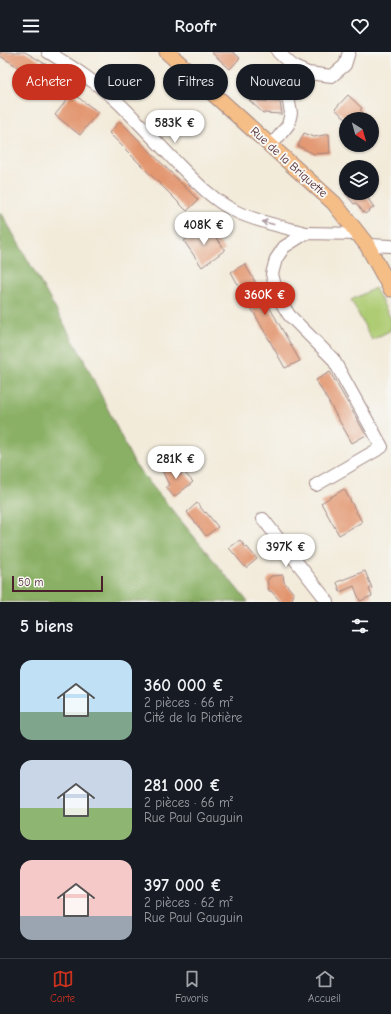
<!DOCTYPE html>
<html lang="fr">
<meta charset="utf-8">
<style>
:root{--surface:#171b24;--page:#20242c;--text:#f1f3f6;--muted:#9ea1a6;--line:#363941;--accent:#c8321e}
body{margin:0;font-family:"Comic Neue",sans-serif;background:var(--page);color:var(--text);height:100vh;display:flex;flex-direction:column;font-size:15px;white-space:nowrap}
*{box-sizing:border-box;margin:0}
p{font-size:13px;color:var(--muted)}
.icon{flex:none;width:22px;height:22px;fill:none;stroke:currentColor;stroke-width:2;stroke-linecap:round;stroke-linejoin:round}
.map{position:relative;height:550px;overflow:hidden}
.drawer{display:flex;flex-direction:column;background:var(--surface);flex:1}
.drawer>*{flex:none}
.top-card{position:absolute;left:12px;top:12px;width:367px;height:36px;display:flex;gap:8px}
.needle{width:26px;rotate:143deg}
.controls{position:absolute;left:339px;top:60px;display:grid;gap:8px}
.controls a{display:grid;place-items:center;width:40px;height:40px;border-radius:50%;background:var(--surface);box-shadow:0 1px 3px #0004;font-size:20px}
.scale{position:absolute;left:12px;bottom:10px;width:91px;box-sizing:border-box;padding-left:4px;border:2px solid #4a1f2b;border-top:0;font-size:11px;line-height:14px;white-space:nowrap;color:#4a1f2b;-webkit-text-stroke:3px #f6f6f2;paint-order:stroke}
.price{position:absolute;translate:-50% -34px;padding:0 9px;border-radius:14px;background:#fff;color:#222;font-size:13px;line-height:26px;filter:drop-shadow(0 1px 2px #0008)}
.price::after{content:'';position:absolute;left:50%;top:24px;width:12px;height:9px;margin-left:-6px;background:inherit;clip-path:polygon(0 0,100% 0,50% 100%)}
.price.current{background:var(--accent);color:#fff}
ul{padding:0;list-style:none}
li{display:flex;align-items:center;gap:12px;height:100px;padding:0 20px}
li span{display:grid;place-items:center;flex:none;width:112px;height:80px;border-radius:12px;color:#555}
li>.icon{margin-inline-start:auto}
span .icon{width:48px;height:48px;fill:#fffc;stroke-width:1}
li b{font-size:17px}
h2{display:flex;justify-content:space-between;align-items:center;height:48px;padding:0 20px;font-size:17px}
.chip{padding:0 14px;border-radius:18px;background:var(--surface);box-shadow:0 1px 3px #0004;font-size:14px;line-height:36px}
.chip.current{background:var(--accent);color:#fff}
header{display:flex;justify-content:space-between;align-items:center;height:52px;padding:0 20px;background:var(--surface);font-size:18px;font-weight:600}
.tabs{display:flex;justify-content:space-around;align-items:center;height:56px;border-top:1px solid var(--line);background:var(--surface);font-size:11px;color:var(--muted)}
.tabs a{display:grid;justify-items:center;gap:2px}
.tabs .current{color:var(--accent)}
.map>svg:first-child{display:block}
</style>
<header><svg class="icon" aria-label="menu" viewBox="0 0 24 24"><path d="M4 6h16M4 12h16M4 18h16"/></svg>Roofr<svg class="icon" aria-label="heart" viewBox="0 0 24 24"><path d="M12 20l-8-8c-3-5 5-10 8-4 3-6 11-1 8 4z"/></svg></header>
<div class="map">
<svg width="391" height="550" viewBox="0 0 391 550">
<rect width="100%" height="100%" fill="#f6f6f2"/>
<filter id="ink" filterUnits="userSpaceOnUse"><feTurbulence type="fractalNoise" baseFrequency=".025" numOctaves="2"/><feDisplacementMap in="SourceGraphic" scale="8" xChannelSelector="R" yChannelSelector="G"/><feConvolveMatrix kernelMatrix="1 2 1 2 8 2 1 2 1" color-interpolation-filters="sRGB"/></filter>
<filter id="wash" filterUnits="userSpaceOnUse"><feTurbulence type="fractalNoise" baseFrequency=".012" numOctaves="4" result="noise"/><feDisplacementMap in="SourceGraphic" scale="16" xChannelSelector="R" yChannelSelector="G"/><feGaussianBlur stdDeviation="0.9" result="paint"/><feColorMatrix in="noise" values="0 0 0 0 0 0 0 0 0 0 0 0 0 0 0 0 0 1.4 0 .05"/><feComposite in="paint" operator="in"/></filter>
<g filter="url(#wash)">
<rect width="100%" height="100%" fill="#f3ebda"/>
<polygon fill="#aecc73" stroke="#7c764f" points="375,236 391,267 391,278 372,288 351,248"/>
<polygon fill="#8ab065" stroke="#6a6848" points="0,161 2,162 83,306 135,413 248,550 0,550"/>
<g id="blocks">
<g fill="#e2946d">
<polygon points="0,0 25,0 59,20 50,34 0,4"/>
<polygon points="211,0 233,0 240,6 230,17"/>
<polygon points="248,23 266,40 258,49 280,50 282,62 263,61 249,48 253,48 238,34"/>
<polygon points="72,41 98,60 80,83 55,63"/>
<polygon points="348,43 362,56 360,58 370,67 346,67 335,57"/>
<polygon points="120,69 198,148 187,159 109,81"/>
<polygon points="304,81 314,85 329,82 330,101 314,102 298,94"/>
<polygon points="345,141 369,141 366,144 374,155 365,162 356,151 354,152"/>
<polygon points="206,172 225,198 202,215 184,189"/>
<polygon points="245,212 300,309 285,316 231,220"/>
<polygon points="330,320 366,383 352,391 316,328"/>
<polygon points="173,410 179,424 184,420 193,430 174,445 166,435 169,433 161,416"/>
<polygon points="344,437 362,470 339,483 321,451"/>
<polygon points="197,451 205,461 206,460 218,475 206,484 187,460"/>
<polygon points="240,488 246,496 247,495 257,507 246,516 229,496"/>
<polygon points="365,519 372,536 369,537 372,544 360,549 354,534 340,540 337,530"/>
<polygon points="283,523 284,530 294,542 291,550 281,550 271,539 269,539 267,529 271,524"/>
</g>
</g>
</g>
<g filter="url(#ink)">
<use href="#blocks" fill-opacity="0" stroke="#9e8582" stroke-width="1"/>
<g fill="none" stroke-linecap="round" stroke-linejoin="round">
<g stroke="#9e8582" stroke-width="14">
<g id="minor">
<path d="M 48,0 C 74,16 99,32 121,53 C 140,72 158,91 176,110 C 194,128 213,149 237,160 C 258,170 283,175 306,181"/>
<polyline points="278,0 294,15 308,21 332,24 345,13 349,0"/>
<polyline points="271,94 288,73 291,61 287,40 288,27 294,15"/>
<polyline points="367,193 391,194"/>
<polyline points="316,433 382,395 333,307 289,263 278,245 272,222 276,207 284,195 306,181 359,182"/>
<polyline points="263,467 328,550"/>
</g>
</g>
<g stroke="#9e8582" stroke-width="17">
<polyline id="major" points="167,0 334,151 367,193 391,237"/>
</g>
<use href="#minor" stroke="#fff" stroke-width="12"/>
<use href="#major" stroke="#f6be87" stroke-width="15"/>
</g>
<defs><path id="oneway-shaft" d="M-6 0H5M1.5-3L5.5 0L1.5 3" fill="none" stroke-width="1.6" stroke-linecap="round" stroke-linejoin="round"/></defs>
<use stroke="#ae9aa0" href="#oneway-shaft" transform="translate(268 171) rotate(-166)"/>
</g>
<g text-anchor="middle" stroke-width="4" stroke-linejoin="round" paint-order="stroke">
<g font-size="12" fill="#4a1f2b" stroke="#f6f6f2">
<text transform="translate(289 110) rotate(42)" y="4">Rue de la Briquette</text>
</g>
</g>
</svg>
<div class="controls">
<a><svg class="needle" viewBox="-14 -14 28 28"><path d="M0-13l5 13h-10z" fill="#e53935"/><path d="M0 13l5-13h-10z" fill="#9ea1a6"/></svg></a>
<a><svg class="icon" aria-label="layers" viewBox="0 0 24 24"><path d="M12 4l9 5-9 5-9-5zM3 14l9 5 9-5"/></svg></a>
</div>
<div class="scale">50 m</div>
<b class="price" style="left:175px;top:92px">583K €</b>
<b class="price" style="left:204px;top:194px">408K €</b>
<b class="price current" style="left:265px;top:264px">360K €</b>
<b class="price" style="left:176px;top:428px">281K €</b>
<b class="price" style="left:286px;top:516px">397K €</b>
<div class="top-card">
<a class="chip current">Acheter</a>
<a class="chip">Louer</a>
<a class="chip">Filtres</a>
<a class="chip">Nouveau</a>
</div>
</div>
<section class="drawer">
<h2>5 biens<svg class="icon" aria-label="filters" viewBox="0 0 24 24"><path d="M4 7h16M4 17h16"/><circle cx="9" cy="7" r="2"/><circle cx="15" cy="17" r="2"/></svg></h2>
<ul>
<li><span style="background:linear-gradient(#bfe0f5 65%,#7fa58c 0)"><svg class="icon" aria-label="home" viewBox="0 0 24 24"><path d="M3 11l9-7 9 7M6 9v11h12V9"/></svg></span><div><b>360 000 €</b><p>2 pièces · 66 m²</p><p>Cité de la Piotière</p></div></li>
<li><span style="background:linear-gradient(#c9d6e8 60%,#8fb573 0)"><svg class="icon" aria-label="home" viewBox="0 0 24 24"><path d="M3 11l9-7 9 7M6 9v11h12V9"/></svg></span><div><b>281 000 €</b><p>2 pièces · 66 m²</p><p>Rue Paul Gauguin</p></div></li>
<li><span style="background:linear-gradient(#f6c9c9 70%,#9aa5b1 0)"><svg class="icon" aria-label="home" viewBox="0 0 24 24"><path d="M3 11l9-7 9 7M6 9v11h12V9"/></svg></span><div><b>397 000 €</b><p>2 pièces · 62 m²</p><p>Rue Paul Gauguin</p></div></li>
</ul>
</section>
<nav class="tabs">
<a class="current"><svg class="icon" aria-label="map" viewBox="0 0 24 24"><path d="M3 6l6-2 6 2 6-2v14l-6 2-6-2-6 2zM9 4v14M15 6v14"/></svg>Carte</a>
<a><svg class="icon" aria-label="saved" viewBox="0 0 24 24"><path d="M7 4h10v16l-5-4-5 4z"/></svg>Favoris</a>
<a><svg class="icon" aria-label="home" viewBox="0 0 24 24"><path d="M3 11l9-7 9 7M6 9v11h12V9"/></svg>Accueil</a>
</nav>
